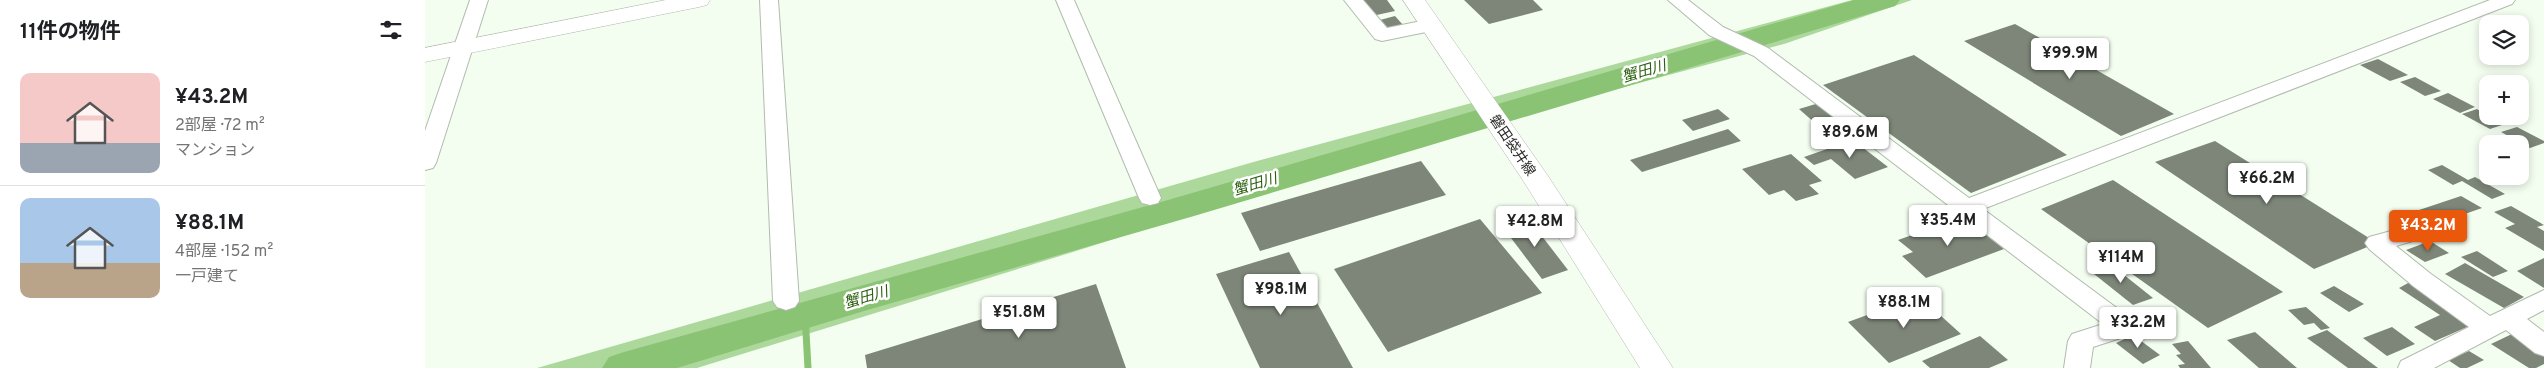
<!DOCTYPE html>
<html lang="ja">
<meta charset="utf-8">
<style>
:root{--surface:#fff;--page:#f2f2f2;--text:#202124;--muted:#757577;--line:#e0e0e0;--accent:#ea580c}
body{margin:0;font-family:Overpass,"Noto Sans JP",sans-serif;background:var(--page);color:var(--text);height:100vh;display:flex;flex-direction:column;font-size:19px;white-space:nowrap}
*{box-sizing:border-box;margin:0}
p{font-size:16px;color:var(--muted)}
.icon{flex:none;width:28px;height:28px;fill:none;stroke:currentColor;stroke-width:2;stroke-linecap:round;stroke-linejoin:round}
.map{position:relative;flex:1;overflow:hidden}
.sheet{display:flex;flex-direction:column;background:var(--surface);width:425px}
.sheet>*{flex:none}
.controls{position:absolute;left:2054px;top:15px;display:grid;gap:10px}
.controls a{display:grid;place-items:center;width:50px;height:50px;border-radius:10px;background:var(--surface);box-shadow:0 2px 8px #0003;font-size:25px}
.price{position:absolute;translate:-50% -42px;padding:0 11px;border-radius:5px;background:#fff;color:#222;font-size:16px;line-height:32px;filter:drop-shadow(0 1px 2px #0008)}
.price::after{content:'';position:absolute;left:50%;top:30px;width:15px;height:11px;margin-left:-8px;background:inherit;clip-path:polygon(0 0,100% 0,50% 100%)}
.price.on{background:var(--accent);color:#fff}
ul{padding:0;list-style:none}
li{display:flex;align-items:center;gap:15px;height:125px;padding:0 20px}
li+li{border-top:1px solid var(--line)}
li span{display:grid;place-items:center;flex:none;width:140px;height:100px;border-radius:10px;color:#555}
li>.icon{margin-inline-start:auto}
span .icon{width:60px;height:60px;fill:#fffc;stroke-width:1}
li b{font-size:21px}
h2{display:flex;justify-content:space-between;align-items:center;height:60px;padding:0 20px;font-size:21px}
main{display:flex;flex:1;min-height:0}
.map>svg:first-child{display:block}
</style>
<main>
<section class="sheet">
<h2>11件の物件<svg class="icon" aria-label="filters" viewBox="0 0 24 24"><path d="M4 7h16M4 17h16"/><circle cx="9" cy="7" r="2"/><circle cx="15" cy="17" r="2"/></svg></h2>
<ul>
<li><span style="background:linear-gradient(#f6c9c9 70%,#9aa5b1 0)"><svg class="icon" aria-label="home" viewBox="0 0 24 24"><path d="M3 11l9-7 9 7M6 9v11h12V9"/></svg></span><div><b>¥43.2M</b><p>2部屋 · 72 m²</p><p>マンション</p></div></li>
<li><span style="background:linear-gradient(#a9c7e8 65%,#b9a48a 0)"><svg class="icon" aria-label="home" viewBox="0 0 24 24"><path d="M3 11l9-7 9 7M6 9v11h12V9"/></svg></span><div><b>¥88.1M</b><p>4部屋 · 152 m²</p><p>一戸建て</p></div></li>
</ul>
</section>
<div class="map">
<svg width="2119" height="368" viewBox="0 0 2119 368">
<rect width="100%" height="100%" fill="#f4fef0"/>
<polygon fill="#add89c" points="1427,0 1487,0 1359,44 988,144 648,252 272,368 112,368 832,161"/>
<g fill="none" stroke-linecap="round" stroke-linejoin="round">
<polyline stroke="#89c373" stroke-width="7" points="380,314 383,368"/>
<polygon fill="#89c373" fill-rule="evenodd" points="1429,0 1475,0 1470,6 769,216 439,311 252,368 177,368 184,357 199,352 743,200"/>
</g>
<g fill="#7d8679">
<polygon points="937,0 962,0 970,11 947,16"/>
<polygon points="1039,0 1108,0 1118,10 1064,24"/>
<polygon points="970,16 978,25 962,29 955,20"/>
<polygon points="1590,24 1749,114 1696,136 1539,41"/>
<polygon points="1489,55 1642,155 1546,193 1398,85"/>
<polygon points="1953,59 1983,75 1965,81 1935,65"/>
<polygon points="1990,77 2016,91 2000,96 1975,82"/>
<polygon points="2023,93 2050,107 2035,113 2008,99"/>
<polygon points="1394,103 1429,132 1408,139 1374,109"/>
<polygon points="1293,109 1305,119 1268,131 1257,120"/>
<polygon points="2052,109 2062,116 2080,124 2065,129 2037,114"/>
<polygon points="2092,127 2119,141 2119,143 2105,148 2076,132"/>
<polygon points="1303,129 1316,141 1217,172 1205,160"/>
<polygon points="1428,140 1463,167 1430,179 1406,159 1389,165 1379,157"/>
<polygon points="1790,141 1952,243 1889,269 1730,162"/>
<polygon points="1366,154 1397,181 1384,185 1394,194 1371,201 1359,190 1344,195 1317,169"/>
<polygon points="996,161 1021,195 835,251 816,213"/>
<polygon points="2017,165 2043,180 2050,177 2080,194 2067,199 2037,181 2028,185 2003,170"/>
<polygon points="1688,180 1858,292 1783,328 1616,209"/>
<polygon points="2036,196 2057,208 2011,224 1991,211"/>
<polygon points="2086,206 2119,225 2112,227 2119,231 2119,251 2080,228 2090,224 2069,212"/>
<polygon points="1538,217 1579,249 1501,278 1477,256 1488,252 1473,240"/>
<polygon points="1103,218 1143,270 1117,279 1077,226"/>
<polygon points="1055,219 1117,293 963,352 909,269"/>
<polygon points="2005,241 2024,253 2000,262 1981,250"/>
<polygon points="2052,251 2083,271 2068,277 2036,257"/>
<polygon points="864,252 928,368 835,368 791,274"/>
<polygon points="2119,258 2119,288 2092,271"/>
<polygon points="1684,263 1728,298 1708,305 1664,270"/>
<polygon points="2040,263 2099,297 2079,308 2020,274"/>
<polygon points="1985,282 2049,324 2010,341 1989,327 2015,315 1974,288"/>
<polygon points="671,284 701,368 442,368 440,355"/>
<polygon points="1909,286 1939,304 1924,312 1895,293"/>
<polygon points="1494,296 1536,334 1464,363 1423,322"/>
<polygon points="1881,307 1905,328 1896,330 1889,323 1879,325 1863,310"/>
<polygon points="1967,327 1990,344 1962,356 1938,338"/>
<polygon points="1902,330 1953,368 1923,368 1882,338"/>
<polygon points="1830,332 1872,368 1834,368 1802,340"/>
<polygon points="2087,334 2119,355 2119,364 2111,368 2104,368 2066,344"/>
<polygon points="1708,335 1735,355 1718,364 1691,343"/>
<polygon points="1555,336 1583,360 1564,368 1505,368 1497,361"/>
<polygon points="1763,341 1786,368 1755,368 1753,365 1760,364 1751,355 1756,354 1747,344"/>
<polygon points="2044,351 2059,360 2042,368 2035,368 2023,360"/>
</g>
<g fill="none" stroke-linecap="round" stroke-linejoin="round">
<g stroke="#b1bbae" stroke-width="2">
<g id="minor">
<polygon points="45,0 63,0 11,163 8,168 0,170 0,131"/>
<polygon points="335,0 353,0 374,301 370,307 361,310 352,307 348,301"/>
<polygon points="631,0 649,0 736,198 733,203 725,205 717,203 714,198"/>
<polygon points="919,0 938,0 962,28 1006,19 1013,21 1015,25 1013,29 1006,31 957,41 950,39"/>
<polygon points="1243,0 1263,0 1298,27 1343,48 1544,198 2065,0 2090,0 2087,4 1558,209 1708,320 1712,327 1708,334 1668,347 1665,368 1639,368 1643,341 1647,334 1678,324 1329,56 1284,35"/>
<polygon points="2010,219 2018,222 2022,227 2018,232 1971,246 2006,274 2065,316 2119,290 2119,310 2102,319 2119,332 2119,356 2110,353 2081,330 2009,368 1973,368 1976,361 2044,327 1988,286 1944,249 1940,243 1944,237"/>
</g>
</g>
<g stroke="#b1bbae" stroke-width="1">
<polygon id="tertiary" points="241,0 285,0 282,5 274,7 0,62 0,48"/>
</g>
<g stroke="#b1bbae" stroke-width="1">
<polygon id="secondary" points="978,0 1000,0 1123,176 1248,368 1215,368 1099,182"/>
</g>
<use href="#minor" fill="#fff" fill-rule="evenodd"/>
<use href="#tertiary" fill="#fff" fill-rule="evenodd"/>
<use href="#secondary" fill="#fff" fill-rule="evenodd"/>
</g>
<g text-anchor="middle" stroke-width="5" stroke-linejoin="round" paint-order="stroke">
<g font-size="14" fill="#282b26" stroke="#fff">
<text transform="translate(1088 145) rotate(56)" y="5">磐田袋井線</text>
</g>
<g font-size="15" font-style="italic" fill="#2a5f0d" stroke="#fff">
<text transform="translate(1219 71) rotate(-16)" y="5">蟹田川</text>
<text transform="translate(830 184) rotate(-16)" y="5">蟹田川</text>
<text transform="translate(441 297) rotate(-16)" y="5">蟹田川</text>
</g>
</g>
</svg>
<div class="controls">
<a><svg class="icon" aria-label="layers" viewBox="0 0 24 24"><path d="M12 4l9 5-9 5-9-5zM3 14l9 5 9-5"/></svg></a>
<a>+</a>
<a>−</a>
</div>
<b class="price" style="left:1645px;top:80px">¥99.9M</b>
<b class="price" style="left:1425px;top:159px">¥89.6M</b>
<b class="price" style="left:1842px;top:205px">¥66.2M</b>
<b class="price" style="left:1523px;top:247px">¥35.4M</b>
<b class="price" style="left:1110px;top:248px">¥42.8M</b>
<b class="price on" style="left:2003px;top:252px">¥43.2M</b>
<b class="price" style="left:1696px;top:284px">¥114M</b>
<b class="price" style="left:856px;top:316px">¥98.1M</b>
<b class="price" style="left:1479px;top:329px">¥88.1M</b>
<b class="price" style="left:594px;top:339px">¥51.8M</b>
<b class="price" style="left:1713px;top:349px">¥32.2M</b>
</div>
</main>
